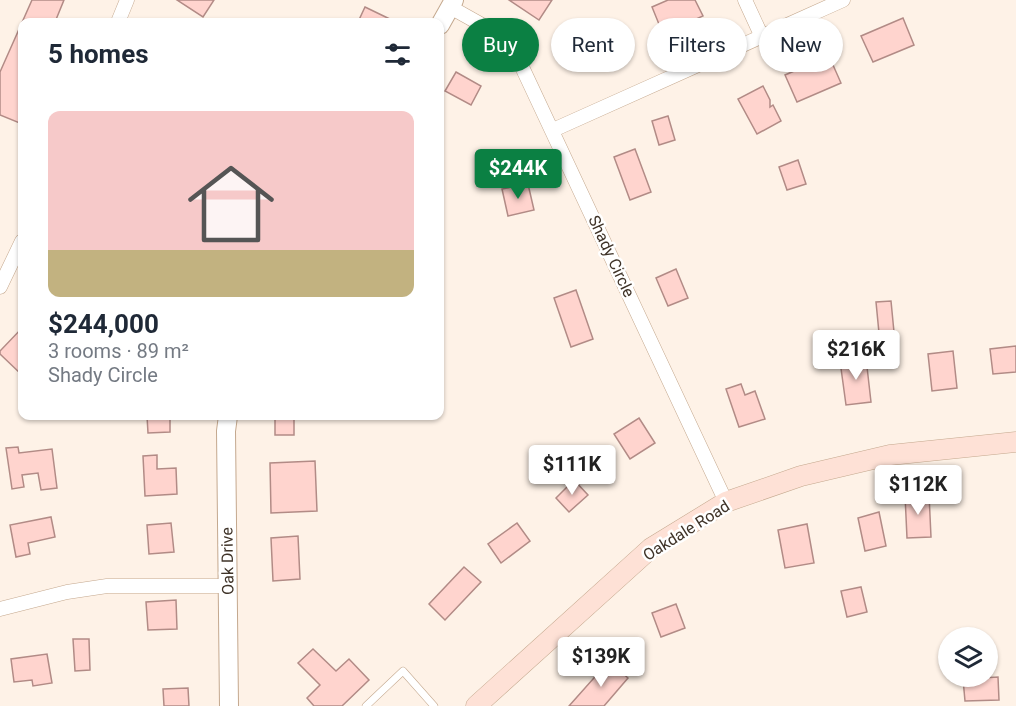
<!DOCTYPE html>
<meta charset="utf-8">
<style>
:root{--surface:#fff;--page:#f6f6f7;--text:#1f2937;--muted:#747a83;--accent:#0b8043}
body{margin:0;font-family:Roboto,sans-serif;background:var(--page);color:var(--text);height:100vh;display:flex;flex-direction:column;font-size:22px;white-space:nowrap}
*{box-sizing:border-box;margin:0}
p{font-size:20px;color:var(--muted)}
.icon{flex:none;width:33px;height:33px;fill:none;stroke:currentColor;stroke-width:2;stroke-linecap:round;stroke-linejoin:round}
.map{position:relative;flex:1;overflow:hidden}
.details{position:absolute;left:18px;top:18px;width:426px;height:402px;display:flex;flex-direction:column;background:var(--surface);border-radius:12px;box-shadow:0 2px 4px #0004}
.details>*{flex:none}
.banner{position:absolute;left:462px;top:18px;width:464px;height:54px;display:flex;gap:12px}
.buttons{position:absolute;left:938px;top:627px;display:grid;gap:12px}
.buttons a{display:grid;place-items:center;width:60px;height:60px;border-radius:50%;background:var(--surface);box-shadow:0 2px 4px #0004;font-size:30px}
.price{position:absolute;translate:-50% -51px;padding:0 14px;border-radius:6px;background:#fff;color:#222;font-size:20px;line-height:39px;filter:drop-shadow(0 2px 3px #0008)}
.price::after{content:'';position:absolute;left:50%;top:36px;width:18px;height:14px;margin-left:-9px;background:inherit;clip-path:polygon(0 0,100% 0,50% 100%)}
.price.active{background:var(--accent);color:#fff}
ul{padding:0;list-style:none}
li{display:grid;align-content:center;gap:12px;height:318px;padding:0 30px}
li span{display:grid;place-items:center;height:186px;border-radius:12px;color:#555}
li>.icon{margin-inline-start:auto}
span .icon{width:108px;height:108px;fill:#fffc;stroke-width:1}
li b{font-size:26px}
h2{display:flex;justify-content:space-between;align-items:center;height:72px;padding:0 30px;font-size:26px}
.pill{padding:0 21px;border-radius:27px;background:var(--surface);box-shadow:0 2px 4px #0004;font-size:21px;line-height:54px}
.pill.active{background:var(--accent);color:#fff}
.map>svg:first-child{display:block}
</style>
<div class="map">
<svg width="1016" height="706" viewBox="0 0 1016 706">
<rect width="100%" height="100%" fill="#fef2e7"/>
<g fill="#ffd4ce" stroke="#b28b86" stroke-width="1.5">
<polygon points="32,0 64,0 55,22 22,22 22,124 0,115 0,72"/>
<polygon points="177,0 214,0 203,17"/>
<polygon points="509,0 552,0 539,20"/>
<polygon points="668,0 695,0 703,16 663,34 652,7"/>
<polygon points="365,7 396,22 358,22"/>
<polygon points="903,18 914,45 873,62 861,36"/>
<polygon points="587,38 595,63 575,70 567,45"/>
<polygon points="829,56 841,83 797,102 785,75"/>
<polygon points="456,72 481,86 471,105 445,91"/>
<polygon points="763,86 770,100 770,107 773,105 781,121 757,134 738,99"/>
<polygon points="668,116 675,140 659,145 652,121"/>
<polygon points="635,149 651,192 630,200 614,157"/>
<polygon points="798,160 806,184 787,190 779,167"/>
<polygon points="528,184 534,210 508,216 502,189"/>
<polygon points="676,269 688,298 668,306 656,278"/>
<polygon points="576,290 593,339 571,347 554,298"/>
<polygon points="891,301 894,332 879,333 876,302"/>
<polygon points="22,328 22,375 0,354 0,351"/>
<polygon points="1016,346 1016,372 993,374 990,349"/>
<polygon points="953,351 957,388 932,391 928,354"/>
<polygon points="866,358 871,402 846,405 840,361"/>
<polygon points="741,384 745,395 755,391 765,419 739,427 726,389"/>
<polygon points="147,416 170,416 170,432 148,433"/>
<rect x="275" y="416" width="19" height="19"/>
<polygon points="639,418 655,443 630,459 614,434"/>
<polygon points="18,447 19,453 52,449 57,488 41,490 38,473 22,475 24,487 12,489 6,448"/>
<polygon points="157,455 157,469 176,468 177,494 145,496 143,456"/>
<polygon points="315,461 317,511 271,513 270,463"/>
<polygon points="574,480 588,495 569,512 556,498"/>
<polygon points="929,494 931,537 907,538 905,495"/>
<polygon points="879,512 886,546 865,551 858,518"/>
<polygon points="51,517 55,537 28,543 30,554 16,557 10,525"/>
<polygon points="171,523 174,552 149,554 147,525"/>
<polygon points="517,523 530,541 501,563 488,544"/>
<polygon points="807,524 814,563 785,568 778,530"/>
<polygon points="298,536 300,579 273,581 271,538"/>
<polygon points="464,567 481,582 445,620 429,604"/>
<polygon points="861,587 867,612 847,617 841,591"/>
<polygon points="176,600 177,629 148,630 146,602"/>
<polygon points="676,604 685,628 661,637 652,613"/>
<polygon points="73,639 89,639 90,670 75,671"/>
<polygon points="313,649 336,671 349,659 369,680 342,706 314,706 307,698 320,685 298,663"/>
<polygon points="47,654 52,683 33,686 32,680 14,682 11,659"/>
<polygon points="609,661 628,678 604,706 569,706"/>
<polygon points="998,677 999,700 965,701 963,679"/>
<polygon points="188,688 189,706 164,706 163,689"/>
</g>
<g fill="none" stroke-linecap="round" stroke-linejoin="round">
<g stroke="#c4a88e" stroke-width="8">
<polyline id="service" points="366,706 403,671 434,706"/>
</g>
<g stroke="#c4a88e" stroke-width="15">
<g id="minor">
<polyline points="745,0 762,37"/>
<polyline points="450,7 500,35 514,50 726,502"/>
<polyline points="118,22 127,0"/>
<polyline points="553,130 843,0"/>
<polyline points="0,287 22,241"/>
<polyline points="0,609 67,592 107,586 227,586"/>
</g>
</g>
<g stroke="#c4a88e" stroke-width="20">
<g id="tertiary">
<polyline points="440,25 454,0"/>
<polyline points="228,416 226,431 229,706"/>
</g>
</g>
<g stroke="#c4a88e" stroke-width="21">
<polyline id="secondary" points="476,706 651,548 726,502 801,476 890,455 1016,442"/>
</g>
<use href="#service" stroke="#fff" stroke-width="7"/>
<use href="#minor" stroke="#fff" stroke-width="14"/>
<use href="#tertiary" stroke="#fff" stroke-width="18"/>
<use href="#secondary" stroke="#fee1d6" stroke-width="20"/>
</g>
<g text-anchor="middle" stroke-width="5" stroke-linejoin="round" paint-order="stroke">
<g font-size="16" fill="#3f3328" stroke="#fff">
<text transform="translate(612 256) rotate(65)" y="6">Shady Circle</text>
<text transform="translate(686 530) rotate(-32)" y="6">Oakdale Road</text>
<text transform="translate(227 561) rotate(-91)" y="6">Oak Drive</text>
</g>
</g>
</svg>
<div class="buttons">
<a><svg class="icon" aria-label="layers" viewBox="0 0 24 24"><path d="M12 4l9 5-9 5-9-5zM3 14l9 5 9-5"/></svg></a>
</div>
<b class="price active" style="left:518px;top:200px">$244K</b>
<b class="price" style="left:856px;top:381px">$216K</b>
<b class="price" style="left:572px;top:496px">$111K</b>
<b class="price" style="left:918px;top:516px">$112K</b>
<b class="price" style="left:601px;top:688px">$139K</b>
<div class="banner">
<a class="pill active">Buy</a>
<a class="pill">Rent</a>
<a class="pill">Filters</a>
<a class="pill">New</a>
</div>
<section class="details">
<h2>5 homes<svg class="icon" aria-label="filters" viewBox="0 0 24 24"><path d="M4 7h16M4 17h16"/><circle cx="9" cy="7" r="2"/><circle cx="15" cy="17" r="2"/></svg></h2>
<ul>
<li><span style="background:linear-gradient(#f6c9c9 75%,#c2b280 0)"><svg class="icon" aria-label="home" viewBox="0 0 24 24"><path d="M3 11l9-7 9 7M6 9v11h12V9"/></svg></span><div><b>$244,000</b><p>3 rooms · 89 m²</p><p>Shady Circle</p></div></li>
</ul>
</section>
</div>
